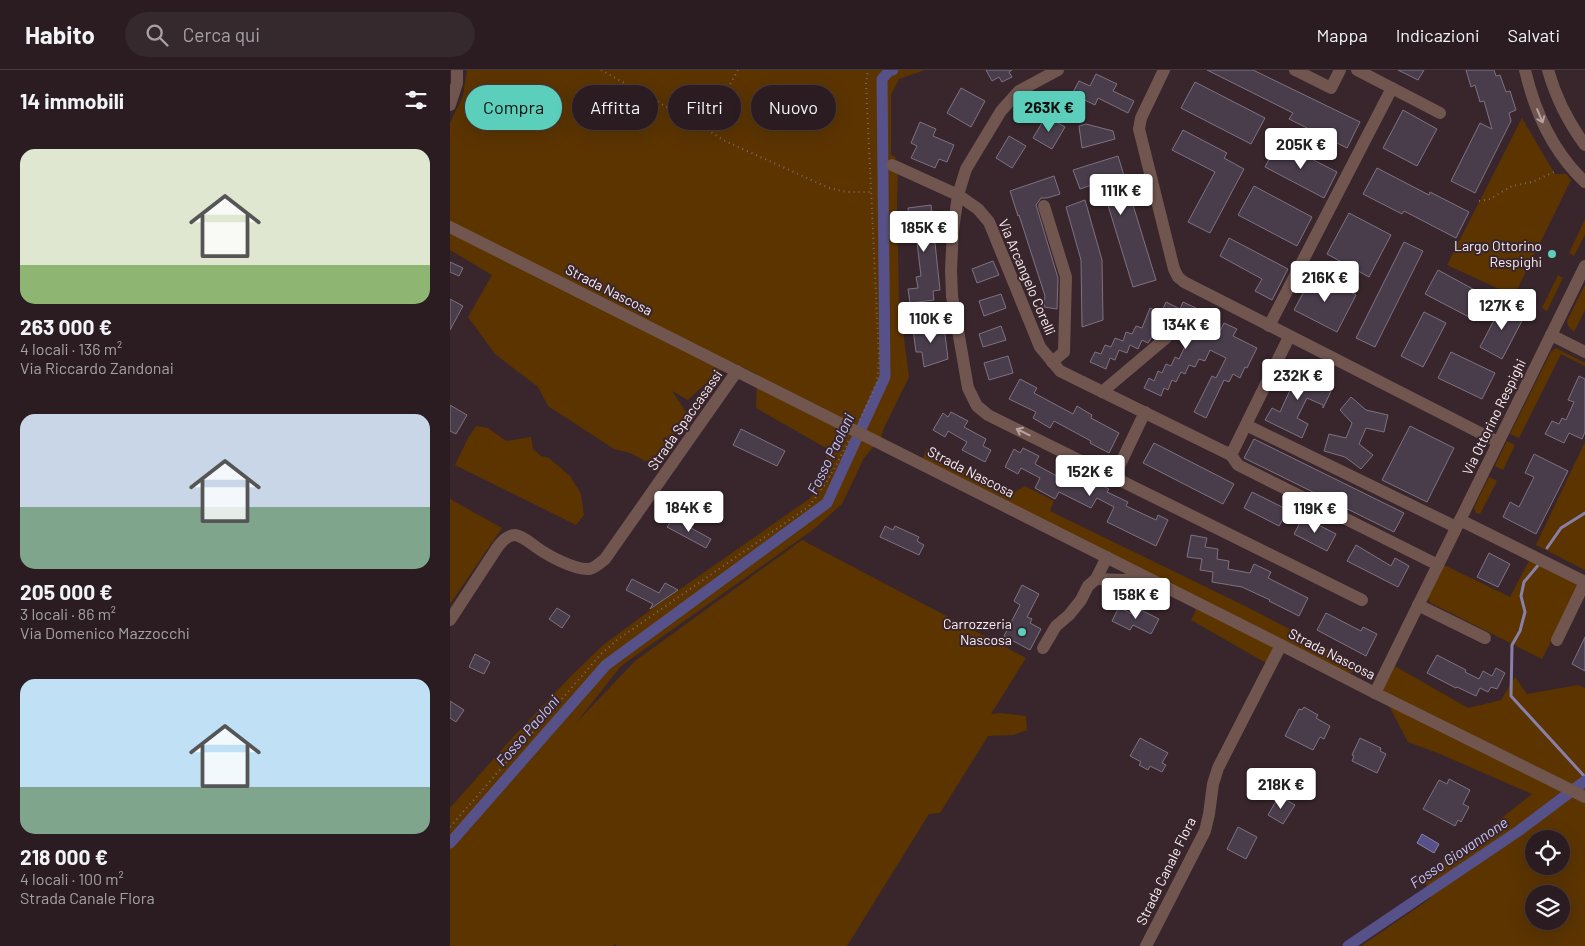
<!DOCTYPE html>
<html lang="it">
<meta charset="utf-8">
<style>
:root{--surface:#2a1c21;--page:#36292e;--text:#f1f3f6;--muted:#a5a1a5;--line:#463a3f;--accent:#5bcebc}
body{margin:0;font-family:Barlow,sans-serif;background:var(--page);color:var(--text);height:100vh;display:flex;flex-direction:column;font-size:19px;white-space:nowrap}
*{box-sizing:border-box;margin:0}
p{font-size:16px;color:var(--muted)}
.icon{flex:none;width:28px;height:28px;fill:none;stroke:currentColor;stroke-width:2;stroke-linecap:round;stroke-linejoin:round}
.map{position:relative;flex:1;overflow:hidden}
.drawer{display:flex;flex-direction:column;background:var(--surface);width:450px}
.drawer>*{flex:none}
.hud{position:absolute;left:15px;top:15px;width:475px;height:45px;display:flex;gap:10px}
.fabs{position:absolute;left:1075px;top:760px;display:grid;gap:10px}
.fabs a{display:grid;place-items:center;width:45px;height:45px;border-radius:50%;background:var(--surface);box-shadow:0 5px 20px #0002,0 0 0 1px var(--line);font-size:25px}
.price{position:absolute;translate:-50% -42px;padding:0 11px;border-radius:5px;background:#fff;color:#222;font-size:16px;line-height:32px;filter:drop-shadow(0 1px 2px #0008)}
.price::after{content:'';position:absolute;left:50%;top:30px;width:15px;height:11px;margin-left:-8px;background:inherit;clip-path:polygon(0 0,100% 0,50% 100%)}
.price.selected{background:var(--accent);color:#111}
ul{padding:0;list-style:none}
li{display:grid;align-content:center;gap:10px;height:265px;padding:0 20px}
li span{display:grid;place-items:center;height:155px;border-radius:15px;color:#555}
li>.icon{margin-inline-start:auto}
span .icon{width:90px;height:90px;fill:#fffc;stroke-width:1}
li b{font-size:21px}
h2{display:flex;justify-content:space-between;align-items:center;height:60px;padding:0 20px;font-size:21px}
.chip{padding:0 18px;border-radius:22px;background:var(--surface);box-shadow:0 5px 20px #0002,0 0 0 1px var(--line);font-size:18px;line-height:45px}
.chip.selected{background:var(--accent);color:#111}
header{display:flex;align-items:center;gap:30px;box-sizing:border-box;height:70px;padding:0 25px;background:var(--surface);border-bottom:1px solid var(--line)}
header strong{font-size:24px}
nav{display:flex;gap:28px;margin-inline-start:auto;font-size:18px}
.search{width:350px;height:45px;background:var(--page);display:flex;align-items:center;gap:12px;box-sizing:border-box;padding:0 18px;border-radius:28px;color:var(--muted);font-size:19px}
main{display:flex;flex:1;min-height:0}
.map>svg:first-child{display:block}
</style>
<header>
<strong>Habito</strong>
<div class="search"><svg class="icon" aria-label="search" viewBox="0 0 24 24"><circle cx="10" cy="10" r="6"/><path d="M15 15l6 6"/></svg>Cerca qui</div>
<nav><a>Mappa</a><a>Indicazioni</a><a>Salvati</a></nav>
</header>
<main>
<section class="drawer">
<h2>14 immobili<svg class="icon" aria-label="filters" viewBox="0 0 24 24"><path d="M4 7h16M4 17h16"/><circle cx="9" cy="7" r="2"/><circle cx="15" cy="17" r="2"/></svg></h2>
<ul>
<li><span style="background:linear-gradient(#dfe7d0 75%,#8fb573 0)"><svg class="icon" aria-label="home" viewBox="0 0 24 24"><path d="M3 11l9-7 9 7M6 9v11h12V9"/></svg></span><div><b>263 000 €</b><p>4 locali · 136 m²</p><p>Via Riccardo Zandonai</p></div></li>
<li><span style="background:linear-gradient(#c9d6e8 60%,#7fa58c 0)"><svg class="icon" aria-label="home" viewBox="0 0 24 24"><path d="M3 11l9-7 9 7M6 9v11h12V9"/></svg></span><div><b>205 000 €</b><p>3 locali · 86 m²</p><p>Via Domenico Mazzocchi</p></div></li>
<li><span style="background:linear-gradient(#bfe0f5 70%,#7fa58c 0)"><svg class="icon" aria-label="home" viewBox="0 0 24 24"><path d="M3 11l9-7 9 7M6 9v11h12V9"/></svg></span><div><b>218 000 €</b><p>4 locali · 100 m²</p><p>Strada Canale Flora</p></div></li>
</ul>
</section>
<div class="map">
<svg width="1135" height="876" viewBox="0 0 1135 876">
<rect width="100%" height="100%" fill="#38262c"/>
<g fill="#5b3400" fill-rule="evenodd">
<polygon points="17,0 475,0 449,9 441,25 441,85 446,87 441,100 448,104 447,132 449,230 459,307 434,358 431,368 414,388 392,434 364,459 171,596 126,653 185,591 352,470 576,588 541,644 550,643 576,646 577,660 563,665 538,666 490,743 479,744 397,876 168,876 164,874 163,876 0,876 0,738 63,667 119,608 153,575 206,536 359,429 377,407 376,378 306,338 307,304 280,291 238,330 222,321 238,345 205,389 195,391 180,383 164,379 98,336 88,317 45,284 18,247 42,205 0,180 0,53 13,26"/>
<polygon points="1072,48 1105,104 1116,104 1121,110 1064,226 997,195"/>
<polygon points="1135,149 1135,165 1124,186 1119,183"/>
<polygon points="1108,205 1113,208 1097,241 1092,238"/>
<polygon points="1135,215 1135,240 1124,262 1118,256 1117,251"/>
<polygon points="1106,278 1135,293 1135,296 1111,284 1069,368 1060,364 1101,282"/>
<polygon points="26,356 38,358 56,371 81,367 83,379 91,386 99,388 120,406 131,424 134,445 126,455 5,395 18,368"/>
<polygon points="1057,371 1065,375 1053,400 1045,396"/>
<polygon points="1135,372 1135,500 1086,475"/>
<polygon points="477,379 563,423 575,416 604,431 600,441 797,537 911,596 900,604 840,574 816,593 741,550 750,531 471,391"/>
<polygon points="1039,407 1047,411 1030,444 1026,443 1024,438"/>
<polygon points="0,429 52,458 0,534"/>
<polygon points="1080,489 1130,515 1092,589 979,532 978,527 994,495 1060,527"/>
<path d="M 943,595 L 1018,638 L 1051,630 L 1065,607 L 1077,624 L 1128,615 L 1135,618 L 1135,876 L 911,876 L 981,828 L 972,805 L 1035,761 L 1082,724 L 990,684 L 958,672 L 931,621 ZM 1084,769 L 1111,769 L 1111,796 L 1084,796 ZM 1084,824 L 1111,824 L 1111,851 L 1084,851 Z"/>
</g>
<polygon fill="#565188" stroke="#8880a8" points="972,764 989,774 984,783 967,773"/>
<g fill="none" stroke-linecap="round" stroke-linejoin="round">
<g stroke="#8880a8" stroke-width="3">
<polyline points="1097,478 1111,458 1135,443"/>
<polyline points="1090,493 1074,512 1071,526 1075,542 1070,561 1062,575 1061,626 1135,707"/>
</g>
<g stroke="#565188" stroke-width="11">
<polyline points="0,773 156,595 377,433 435,307 432,9 439,1 443,0"/>
<polyline points="898,876 1070,760 1135,711"/>
</g>
</g>
<g fill="#493d4c" stroke="#7f7181">
<polygon points="536,0 562,0 559,2 562,7 552,12 549,7 542,11"/>
<polygon points="757,0 803,0 910,52 897,78 839,49 843,43"/>
<polygon points="948,0 974,0 968,10"/>
<polygon points="1016,0 1044,0 1046,6 1050,5 1056,22 1060,21 1066,40 1059,43 1061,51 1025,123 1001,111 1030,53 1042,59 1034,31 1030,32 1025,15 1021,17"/>
<polygon points="646,4 667,14 663,21 684,31 678,43 648,28 645,35 622,24 629,11 640,16"/>
<polygon points="745,12 815,48 801,74 731,38"/>
<polygon points="511,18 535,31 521,57 497,43"/>
<polygon points="953,40 987,59 967,96 933,78"/>
<polygon points="596,46 615,57 602,79 583,68"/>
<polygon points="470,52 486,59 483,66 504,75 497,92 489,89 485,98 461,88 467,76 461,73"/>
<polygon points="636,54 663,61 665,69 632,78 629,56"/>
<polygon points="733,60 777,83 774,88 794,99 760,163 738,152 765,102 722,80"/>
<polygon points="559,66 576,76 562,98 546,88"/>
<polygon points="828,72 887,102 874,128 815,97"/>
<polygon points="668,86 706,210 683,217 657,132 660,131 653,111 630,119 623,100"/>
<polygon points="927,98 979,125 980,122 1019,142 1006,168 954,141 952,144 913,124"/>
<polygon points="604,106 610,124 597,128 591,128 586,135 608,208 607,239 594,237 595,226 569,145 568,146 560,121"/>
<polygon points="804,116 862,147 847,176 788,145"/>
<polygon points="635,130 652,190 653,250 632,257 631,190 616,137"/>
<polygon points="481,135 490,220 483,221 484,230 460,233 458,219 468,218 466,207 471,206 466,164 457,165 455,149 459,148 458,138"/>
<polygon points="899,143 941,165 919,207 877,184"/>
<polygon points="779,168 838,199 822,230 805,221 812,209 770,186"/>
<polygon points="954,172 973,181 925,277 906,268"/>
<polygon points="543,191 549,205 527,213 522,199"/>
<polygon points="0,192 13,198 9,206 0,202"/>
<polygon points="988,200 1032,224 1019,247 975,224"/>
<polygon points="864,203 906,225 887,262 844,240"/>
<polygon points="551,224 556,238 534,246 529,231"/>
<polygon points="0,229 13,236 0,260"/>
<polygon points="716,232 730,239 733,232 746,238 742,247 770,261 774,253 787,259 783,266 807,278 797,298 795,297 790,308 783,304 779,312 774,310 756,348 744,342 762,306 766,308 776,288 760,280 755,291 749,289 745,297 739,295 735,304 731,302 726,312 722,310 718,320 714,318 711,326 694,318 699,308 704,311 708,301 712,303 716,294 721,296 725,287 729,289 738,270 719,261 712,258 711,262 706,266 703,265 698,273 692,270 688,279 680,275 677,283 669,280 665,290 660,288 656,299 640,292 645,282 651,284 655,275 661,277 665,268 673,271 676,262 682,264 686,256 692,258 700,238 711,243"/>
<polygon points="1053,233 1075,245 1052,289 1030,277"/>
<polygon points="974,242 996,253 973,297 951,286"/>
<polygon points="494,256 498,289 474,297 472,282 466,282 463,259"/>
<polygon points="551,256 556,270 533,277 529,264"/>
<polygon points="1001,282 1045,303 1032,329 988,308"/>
<polygon points="558,286 563,303 539,310 534,293"/>
<polygon points="839,296 883,317 873,338 873,335 857,328 847,348 858,354 852,368 815,350 822,338 830,342 841,318 831,313"/>
<polygon points="1129,306 1135,309 1135,362 1132,369 1119,363 1114,373 1095,364 1102,351 1109,354 1112,348 1116,350 1124,332 1118,330"/>
<polygon points="570,309 587,318 584,323 623,344 627,336 642,345 641,348 669,363 659,383 640,373 641,371 604,351 600,358 583,348 586,342 559,329"/>
<polygon points="901,327 916,340 938,345 934,362 916,358 909,374 923,385 911,399 895,387 874,381 879,364 896,368 902,353 890,340"/>
<polygon points="0,335 17,345 6,364 0,361"/>
<polygon points="501,342 518,351 514,357 536,369 533,376 541,380 535,392 512,380 517,372 498,361 495,367 483,360 493,343 498,347"/>
<polygon points="960,356 1004,378 977,432 932,410"/>
<polygon points="291,359 335,381 327,396 283,375"/>
<polygon points="804,369 954,443 944,462 794,388"/>
<polygon points="704,373 784,414 773,434 693,393"/>
<polygon points="573,378 589,386 585,394 623,415 629,404 659,419 657,422 678,432 676,436 706,450 708,445 718,450 706,476 657,452 664,437 647,428 641,438 609,422 605,429 585,418 590,408 571,398 568,404 555,397 564,379 570,383"/>
<polygon points="1084,384 1118,401 1086,464 1053,447 1060,432 1069,437 1084,407 1075,403"/>
<polygon points="802,422 838,440 829,456 794,438"/>
<polygon points="853,447 886,464 877,481 844,464"/>
<polygon points="223,448 261,469 256,478 217,457"/>
<polygon points="435,456 443,460 445,456 469,467 467,471 474,475 469,485 430,467"/>
<polygon points="741,465 757,468 755,477 768,479 767,489 779,491 778,499 800,503 804,494 821,502 818,508 858,528 849,546 819,531 820,530 792,517 762,512 763,502 750,500 752,489 737,487"/>
<polygon points="906,475 941,496 945,488 959,496 948,517 897,491"/>
<polygon points="1039,483 1060,494 1048,517 1027,507"/>
<polygon points="182,509 209,523 215,513 228,520 200,539 203,534 176,520"/>
<polygon points="572,515 589,524 577,547 582,549 580,553 591,559 580,580 554,566 570,535 564,531"/>
<polygon points="669,537 682,544 685,537 709,549 701,564 683,555 680,560 662,551"/>
<polygon points="107,538 120,546 112,558 99,549"/>
<polygon points="876,543 911,561 913,557 927,564 916,586 867,560"/>
<polygon points="1135,567 1135,601 1122,594"/>
<polygon points="25,584 40,592 34,604 19,597"/>
<polygon points="987,585 1016,600 1015,602 1029,609 1033,601 1042,606 1046,598 1055,603 1047,619 1041,617 1038,622 1030,618 1026,626 1007,617 1006,618 977,603"/>
<polygon points="0,631 14,640 6,652 0,648"/>
<polygon points="854,637 868,645 866,648 880,656 874,669 870,667 863,680 835,666 849,639 852,640"/>
<polygon points="690,668 718,683 712,693 716,695 712,702 700,696 698,700 689,695 691,692 680,686"/>
<polygon points="910,668 931,678 930,681 936,684 927,703 902,691 904,686 902,685"/>
<polygon points="999,709 1020,720 1013,734 1019,737 1011,752 1008,750 1005,756 973,739 989,710 997,714"/>
<polygon points="829,726 845,735 833,754 818,745"/>
<polygon points="788,757 807,767 796,789 777,779"/>
</g>
<g fill="none" stroke-linecap="round" stroke-linejoin="round">
<g stroke="#79696e" stroke-width="2" stroke-dasharray="1 4" stroke-linecap="butt">
<polyline points="151,0 256,59"/>
<polyline points="288,0 268,36 255,54 256,59 275,71 379,118 397,122 422,122"/>
<polyline points="1029,131 1040,129 1062,116 1082,112 1106,101"/>
<polyline points="410,350 427,312 429,288 416,14 418,0"/>
<path d="M 0,757 L 151,584 L 167,570 L 358,437 C 376,416 387,394 399,370"/>
</g>
<g stroke="#71554f" stroke-width="12">
<polyline points="608,0 569,21 551,41 516,99 508,125 503,160 501,200 502,226 518,318 527,336 538,345 548,350 912,530"/>
<polyline points="714,0 691,48 689,59 724,199 728,207 734,212 1048,372"/>
<polyline points="845,0 881,18 890,0"/>
<polyline points="907,0 990,43"/>
<path d="M 1075,0 C 1085,43 1103,82 1135,112"/>
<path d="M 1098,0 C 1106,28 1118,52 1135,75"/>
<polyline points="0,35 7,13 7,0"/>
<polyline points="442,95 508,125 528,139 539,152 590,277 610,301 781,385 839,267"/>
<polyline points="594,136 616,207 614,282 602,292"/>
<polyline points="0,157 831,575 925,623 1135,727"/>
<polyline points="819,256 942,18"/>
<polyline points="1101,265 1135,282"/>
<polyline points="652,322 716,268"/>
<polyline points="796,355 1006,457"/>
<polyline points="781,385 788,395 988,495"/>
<polyline points="664,407 695,342"/>
<polyline points="1010,450 1135,512"/>
<polyline points="646,509 673,510 684,509 688,503"/>
<polyline points="968,535 1035,568"/>
<path d="M 0,550 L 47,478 C 51,472 57,465 65,465 C 73,466 80,473 86,477 C 97,485 124,500 139,499 C 145,498 150,493 155,489 L 287,301"/>
<polyline points="1107,570 1135,512"/>
<polyline points="593,578 606,556 619,545 631,530 638,516 646,509 657,487"/>
<polyline points="925,623 1135,196"/>
<polyline points="696,876 755,761 759,744 763,714 768,698 831,575"/>
</g>
</g>
<defs><path id="oneway-shaft" d="M-6 0H5M1.5-3L5.5 0L1.5 3" fill="none" stroke-width="1.6" stroke-linecap="round" stroke-linejoin="round" transform="scale(1.25)"/></defs>
<g stroke="#b6a2a0">
<use href="#oneway-shaft" transform="translate(1090 46) rotate(67)"/>
<use href="#oneway-shaft" transform="translate(573 362) rotate(-154)"/>
</g>
<g fill="#5bcebc" stroke="#38262c" stroke-width="2">
<circle cx="1102" cy="184" r="5"/>
<circle cx="572" cy="562" r="5"/>
</g>
<g text-anchor="middle" stroke-width="4" stroke-linejoin="round" paint-order="stroke">
<g font-size="14" fill="#fbeef2" stroke="#38262c" text-anchor="end">
<text x="1092" y="181">Largo Ottorino<tspan x="1092" dy="16">Respighi</tspan></text>
<text x="562" y="559">Carrozzeria<tspan x="562" dy="16">Nascosa</tspan></text>
</g>
<g font-size="14" fill="#fbeef2" stroke="#38262c">
<text transform="translate(577 207) rotate(67)" y="5">Via Arcangelo Corelli</text>
<text transform="translate(159 220) rotate(27)" y="5">Strada Nascosa</text>
<text transform="translate(1044 347) rotate(-64)" y="5">Via Ottorino Respighi</text>
<text transform="translate(235 350) rotate(-55)" y="5">Strada Spaccasassi</text>
<text transform="translate(521 402) rotate(27)" y="5">Strada Nascosa</text>
<text transform="translate(882 584) rotate(27)" y="5">Strada Nascosa</text>
<text transform="translate(716 801) rotate(-64)" y="5">Strada Canale Flora</text>
</g>
<g font-size="15" font-style="italic" fill="#c8c6f9" stroke="#38262c">
<text transform="translate(381 384) rotate(-64)" y="5">Fosso Paoloni</text>
<text transform="translate(78 661) rotate(-49)" y="5">Fosso Paoloni</text>
<text transform="translate(1009 783) rotate(-34)" y="5">Fosso Giovannone</text>
</g>
</g>
</svg>
<div class="fabs">
<a><svg class="icon" aria-label="locate" viewBox="0 0 24 24"><circle cx="12" cy="12" r="6"/><path d="M12 2v4M12 18v4M2 12h4M18 12h4"/></svg></a>
<a><svg class="icon" aria-label="layers" viewBox="0 0 24 24"><path d="M12 4l9 5-9 5-9-5zM3 14l9 5 9-5"/></svg></a>
</div>
<b class="price selected" style="left:599px;top:63px">263K €</b>
<b class="price" style="left:851px;top:100px">205K €</b>
<b class="price" style="left:671px;top:146px">111K €</b>
<b class="price" style="left:474px;top:183px">185K €</b>
<b class="price" style="left:875px;top:233px">216K €</b>
<b class="price" style="left:1052px;top:261px">127K €</b>
<b class="price" style="left:481px;top:274px">110K €</b>
<b class="price" style="left:736px;top:280px">134K €</b>
<b class="price" style="left:848px;top:331px">232K €</b>
<b class="price" style="left:640px;top:427px">152K €</b>
<b class="price" style="left:239px;top:463px">184K €</b>
<b class="price" style="left:865px;top:464px">119K €</b>
<b class="price" style="left:686px;top:550px">158K €</b>
<b class="price" style="left:831px;top:740px">218K €</b>
<div class="hud">
<a class="chip selected">Compra</a>
<a class="chip">Affitta</a>
<a class="chip">Filtri</a>
<a class="chip">Nuovo</a>
</div>
</div>
</main>
